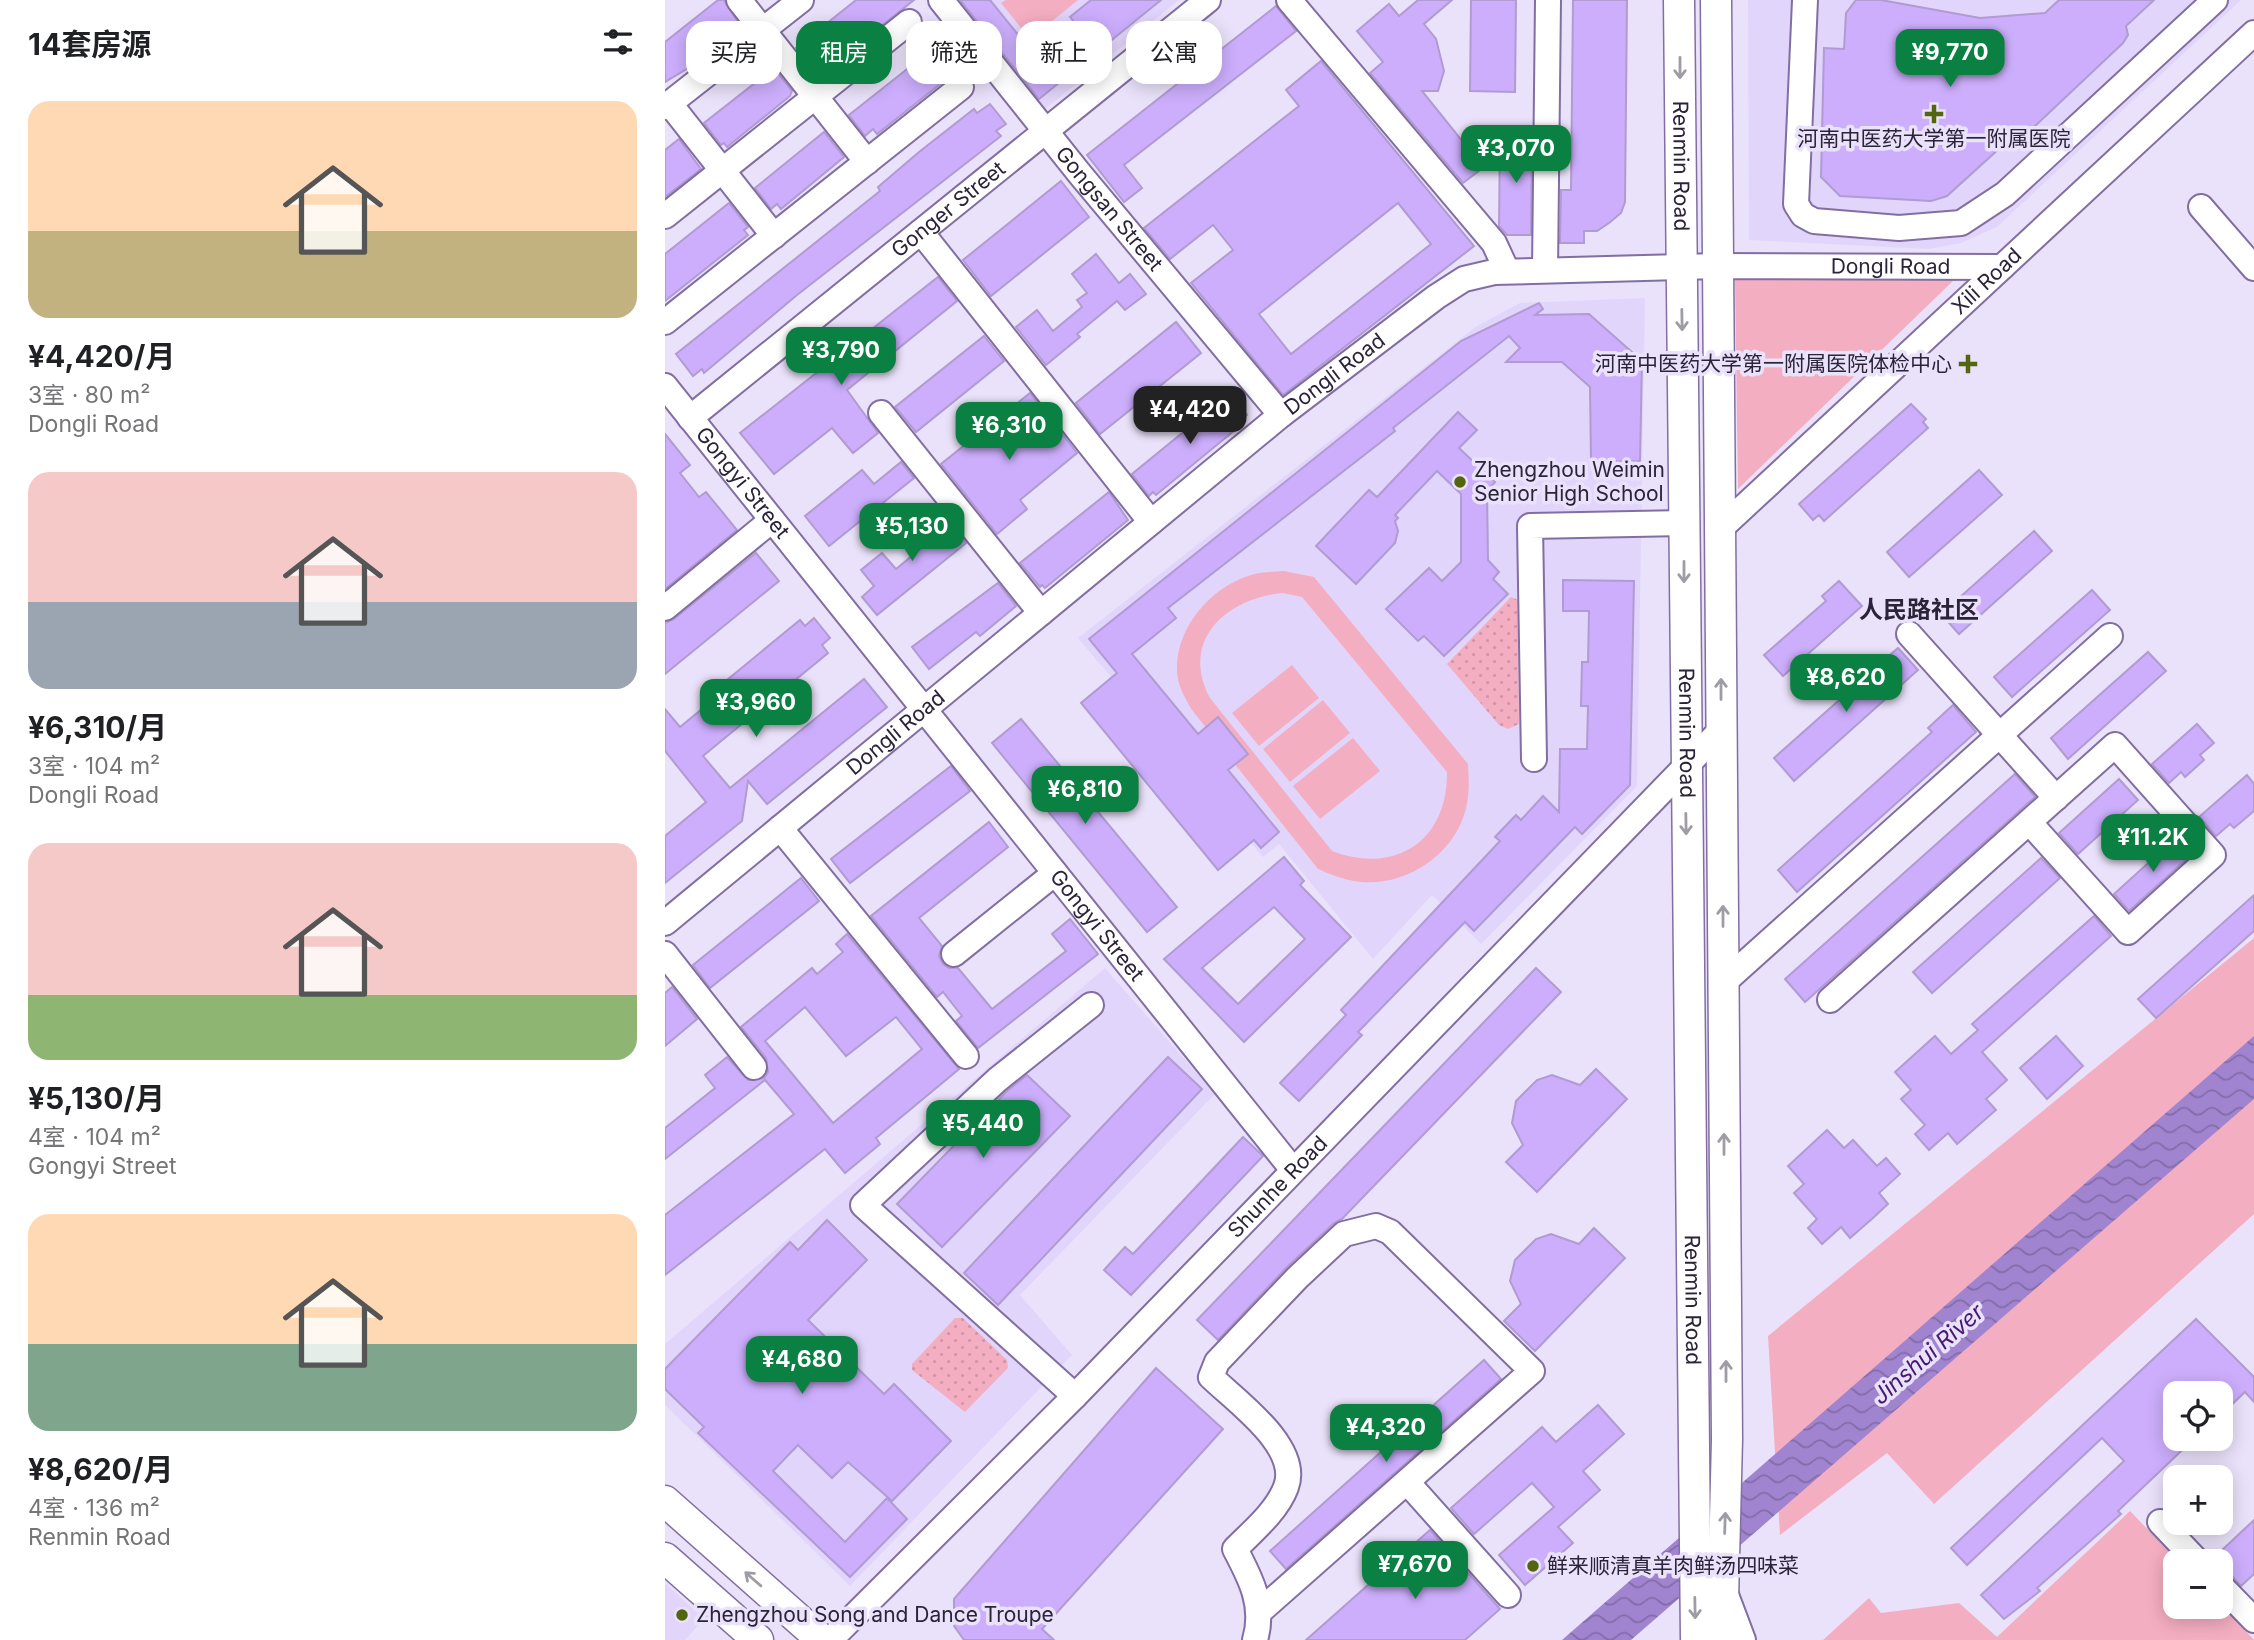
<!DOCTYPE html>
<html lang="zh">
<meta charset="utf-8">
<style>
:root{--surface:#fff;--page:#f2f2f2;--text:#202124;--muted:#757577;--accent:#0b8043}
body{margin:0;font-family:Inter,"Noto Sans SC",sans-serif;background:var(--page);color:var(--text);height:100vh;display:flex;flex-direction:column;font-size:26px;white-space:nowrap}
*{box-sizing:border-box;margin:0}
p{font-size:23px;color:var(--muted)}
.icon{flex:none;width:38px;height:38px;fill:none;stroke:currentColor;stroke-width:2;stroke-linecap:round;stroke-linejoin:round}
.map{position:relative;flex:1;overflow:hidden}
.side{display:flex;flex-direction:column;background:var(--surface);width:665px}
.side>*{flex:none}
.top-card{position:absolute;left:21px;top:21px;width:665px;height:63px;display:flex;gap:14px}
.buttons{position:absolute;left:1498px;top:1381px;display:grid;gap:14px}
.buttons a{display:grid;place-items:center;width:70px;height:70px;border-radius:14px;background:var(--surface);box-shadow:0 4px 18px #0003;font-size:35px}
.price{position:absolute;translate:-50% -60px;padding:0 16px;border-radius:14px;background:var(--accent);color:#fff;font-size:23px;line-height:46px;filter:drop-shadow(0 2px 4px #0008)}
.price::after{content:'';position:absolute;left:50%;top:42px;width:21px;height:16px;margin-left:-10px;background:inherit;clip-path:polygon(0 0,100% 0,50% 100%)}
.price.active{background:#222;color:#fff}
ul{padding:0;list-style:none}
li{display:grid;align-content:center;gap:14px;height:371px;padding:0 28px}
li span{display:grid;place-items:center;height:217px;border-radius:21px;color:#555}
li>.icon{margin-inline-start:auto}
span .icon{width:126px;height:126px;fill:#fffc;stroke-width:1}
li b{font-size:30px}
h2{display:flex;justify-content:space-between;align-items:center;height:84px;padding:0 28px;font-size:30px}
.tag{padding:0 24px;border-radius:21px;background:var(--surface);box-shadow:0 4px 18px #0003;font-size:24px;line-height:63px}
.tag.active{background:var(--accent);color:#fff}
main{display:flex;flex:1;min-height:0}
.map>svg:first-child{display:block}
</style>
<main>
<section class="side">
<h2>14套房源<svg class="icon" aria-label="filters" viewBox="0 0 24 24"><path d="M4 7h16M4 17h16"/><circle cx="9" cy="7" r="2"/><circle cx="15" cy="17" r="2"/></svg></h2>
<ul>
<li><span style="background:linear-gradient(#ffd9b3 60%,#c2b280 0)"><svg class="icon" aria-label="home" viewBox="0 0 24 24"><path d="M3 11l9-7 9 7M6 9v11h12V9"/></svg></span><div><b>¥4,420/月</b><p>3室 · 80 m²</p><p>Dongli Road</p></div></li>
<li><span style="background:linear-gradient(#f6c9c9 60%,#9aa5b1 0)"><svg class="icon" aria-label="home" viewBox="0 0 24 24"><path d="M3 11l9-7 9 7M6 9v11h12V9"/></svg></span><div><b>¥6,310/月</b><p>3室 · 104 m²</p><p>Dongli Road</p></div></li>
<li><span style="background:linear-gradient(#f6c9c9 70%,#8fb573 0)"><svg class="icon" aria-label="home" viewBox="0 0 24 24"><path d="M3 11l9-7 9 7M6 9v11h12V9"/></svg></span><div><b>¥5,130/月</b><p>4室 · 104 m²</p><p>Gongyi Street</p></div></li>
<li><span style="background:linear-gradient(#ffd9b3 60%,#7fa58c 0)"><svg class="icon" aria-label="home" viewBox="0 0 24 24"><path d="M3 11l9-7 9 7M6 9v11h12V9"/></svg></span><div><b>¥8,620/月</b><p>4室 · 136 m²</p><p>Renmin Road</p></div></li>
</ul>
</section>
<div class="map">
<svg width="1589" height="1640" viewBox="0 0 1589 1640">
<defs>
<pattern id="grass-dots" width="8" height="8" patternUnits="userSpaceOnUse" patternTransform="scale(1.75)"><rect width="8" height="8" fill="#f4aec1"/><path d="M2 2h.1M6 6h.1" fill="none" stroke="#d195a7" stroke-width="1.8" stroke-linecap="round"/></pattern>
<pattern id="water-waves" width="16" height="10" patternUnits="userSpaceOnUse" patternTransform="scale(1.75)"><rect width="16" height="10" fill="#a184cf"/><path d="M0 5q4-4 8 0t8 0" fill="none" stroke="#836ca9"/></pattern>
</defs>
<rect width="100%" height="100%" fill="#eae2fa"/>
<g fill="#e2d5fb">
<polygon points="290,0 514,0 379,110"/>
<polygon points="1083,0 1576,0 1332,227 1296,243 1263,249 1084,240"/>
<polygon points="980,298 972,786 816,944 767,895 708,959 614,844 598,857 413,638 812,326 855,303"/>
<polygon points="440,968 550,1094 355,1295 407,1355 185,1586 0,1405 0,1344"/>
<polygon points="0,1583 39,1619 20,1640 0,1640"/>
</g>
<g fill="url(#grass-dots)">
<polygon points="846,597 853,600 854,724 843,729 834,725 782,664"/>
<polygon points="290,1318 298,1318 342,1360 343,1368 300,1412 247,1370 247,1364"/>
</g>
<g fill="#f4aec1" fill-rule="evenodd">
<polygon points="341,0 413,0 365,39 336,3"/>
<polygon points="1070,278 1291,278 1073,489"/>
<path d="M 619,571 L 649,577 L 803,764 C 804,782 805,800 798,818 C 782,862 730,891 684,880 C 674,878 663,873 653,869 L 527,710 C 520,698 512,685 512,670 C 511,627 546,587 586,575 C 596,572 608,572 619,571 ZM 618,593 L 637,597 L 782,772 C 783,841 730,875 667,851 L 545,698 C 514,640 562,598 618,593 Z"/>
<polygon points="627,665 654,698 594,746 567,713"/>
<polygon points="658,700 685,733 625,782 598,749"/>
<polygon points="688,738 715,771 655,819 628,786"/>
<polygon points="1589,938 1589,1214 1269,1504 1222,1453 1115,1535 1103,1336"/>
<polygon points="1465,1511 1513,1561 1510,1561 1510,1606 1556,1605 1589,1640 1158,1640 1204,1598 1216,1613 1294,1603 1332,1637"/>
</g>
<polygon fill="url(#water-waves)" points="1589,1036 1589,1099 966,1640 897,1640"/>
<g fill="#ccaefc" stroke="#b09bd2" stroke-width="2" fill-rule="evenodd">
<polygon points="53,0 59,0 74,24 30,64 0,82 0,42"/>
<polygon points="191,0 249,0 167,65 164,61 150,72 131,48"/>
<polygon points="295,0 325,0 376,63 416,30 405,17 426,0 496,0 374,99"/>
<polygon points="753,0 787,0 759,24 771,39 779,71 773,91 757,91 798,142 802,158 810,157 819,167 798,183 705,73 718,62 692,31 724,4 734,16"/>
<polygon points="806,0 851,0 850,92 805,91"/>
<polygon points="908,0 962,0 960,202 956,213 944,223 932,231 919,231 919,243 895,243 896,190 906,190"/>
<polygon points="1191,0 1216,0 1315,18 1380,13 1394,0 1489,0 1461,26 1463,35 1458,43 1352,143 1347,137 1282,196 1266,201 1175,196 1156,177 1159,48 1179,49 1181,13"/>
<polygon points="611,6 631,31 459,165 477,188 459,202 422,155"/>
<polygon points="279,40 299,65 212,134 208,129 200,136 184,115"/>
<path d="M 656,61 L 809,246 L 618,395 L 526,283 L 568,250 L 548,225 L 505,259 L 479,228 L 634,106 L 621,90 ZM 733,203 L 766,244 L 626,354 L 594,314 Z"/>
<polygon points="109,68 127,91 125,96 62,147 59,143 56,145 39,123"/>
<polygon points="325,104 341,124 331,131 336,136 132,295 39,373 37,369 28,376 11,354 215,191 213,187 254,152 309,109 312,113"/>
<polygon points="159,132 179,157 116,209 112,204 106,209 90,188"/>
<polygon points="835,137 867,137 866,235 842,235 834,226"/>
<polygon points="14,139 36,169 0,197 0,150"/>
<polygon points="396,181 424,217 326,296 298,260"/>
<polygon points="64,203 83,227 79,230 83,235 0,301 0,254"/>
<polygon points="431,254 454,283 465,274 481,294 460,310 452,301 412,334 415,337 381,365 351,327 372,310 388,331 417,307 412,300 422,293 407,274"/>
<polygon points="273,277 292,301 182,390 213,433 188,453 167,428 109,474 75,433"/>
<polygon points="874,303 878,309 870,315 924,314 977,361 975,461 926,462 925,387 897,362 841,362 855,348 844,336 728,428 730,431 503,608 511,618 467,654 533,734 553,717 583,754 563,770 614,832 596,848 589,840 553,870 416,703 452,673 424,639 796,341"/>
<polygon points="511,322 536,353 435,434 411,403"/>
<polygon points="319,336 339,361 251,432 230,407"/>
<polygon points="365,393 412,453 355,500 362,509 332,534 276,464"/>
<polygon points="565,394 582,415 574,422 576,425 491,495 488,492 484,496 467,474"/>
<polygon points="1246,404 1261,419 1258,422 1263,428 1159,521 1154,515 1148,520 1134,504"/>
<polygon points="793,412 812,430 794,448 830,482 822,491 823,560 834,572 828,579 843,594 779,656 759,636 753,641 721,609 764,568 777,581 796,562 796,494 772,471 730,515 733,518 730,521 733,531 730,543 691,584 651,546 704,490 712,497"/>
<polygon points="0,434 25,465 15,473 34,497 41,492 72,530 0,589"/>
<polygon points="236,462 249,478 164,546 140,516 197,470 209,484"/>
<polygon points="1314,470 1337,495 1244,577 1222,552"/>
<polygon points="444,492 463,520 380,588 377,585 375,587 355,563"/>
<polygon points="273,509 301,543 212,615 197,597 209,586 196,570 217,553 231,569 260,545 248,530"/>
<polygon points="1369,531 1387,551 1294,634 1276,614"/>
<polygon points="91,553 114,581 0,674 0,623 9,619"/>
<polygon points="898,580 969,581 965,785 917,834 910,827 809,931 800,922 693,1032 697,1035 634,1101 615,1083 681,1015 676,1010 835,841 830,837 851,815 856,820 878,796 894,812 895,749 922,749 923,706 916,706 917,662 923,662 924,611 898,611"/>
<polygon points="1174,581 1197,606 1118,676 1099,655 1161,601 1157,596"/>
<polygon points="333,583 351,606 315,636 311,632 264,669 247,647"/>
<polygon points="1427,590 1445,610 1347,697 1329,677"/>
<polygon points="149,618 165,638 157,645 163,653 38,756 65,788 199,679 222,707 102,804 83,781 77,821 0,883 0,836 41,802 0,751 0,709 15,727 43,704 39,699 119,633 135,620 140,626"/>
<polygon points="1233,648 1253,670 1129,781 1109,758"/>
<polygon points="1483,652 1501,671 1403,759 1386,738"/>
<polygon points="1288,705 1311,732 1132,892 1113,870 1267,732 1263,728"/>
<polygon points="356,719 512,907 482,932 327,743"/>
<polygon points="1532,724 1549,743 1535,755 1539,760 1520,777 1516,772 1504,783 1487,764"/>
<polygon points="286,766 305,791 185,883 166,859"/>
<polygon points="1350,774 1370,797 1140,1002 1120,979"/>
<polygon points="1582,775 1589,784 1589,811 1569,828 1565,824 1551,836 1534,817"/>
<polygon points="1454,779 1473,800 1413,854 1394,833"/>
<polygon points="324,822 343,847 254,918 277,946 274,956 278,964 284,968 293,968 327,1009 401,951 387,934 405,919 433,954 313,1048 291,1021 297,1016 278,992 272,997 206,916"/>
<polygon points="1512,837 1527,854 1464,911 1449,894"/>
<path d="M 619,857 L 639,881 L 635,885 L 686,937 L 579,1042 L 499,959 ZM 609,907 L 640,939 L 573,1004 L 537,968 Z"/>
<polygon points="1376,858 1395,878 1267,993 1248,972"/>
<polygon points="136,878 154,901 45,988 28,965"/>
<polygon points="1589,895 1589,931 1491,1018 1473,999"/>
<polygon points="1429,916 1446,936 1317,1052 1342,1080 1321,1099 1331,1110 1292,1144 1283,1133 1264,1150 1250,1134 1260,1125 1236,1099 1246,1090 1230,1072 1270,1036 1286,1054 1313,1030 1307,1024"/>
<path d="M 182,934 L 294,1069 L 211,1138 L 215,1144 L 180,1173 L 160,1149 L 0,1275 L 0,1215 L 129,1114 L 100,1080 L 0,1159 L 0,1128 L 50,1088 L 40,1075 L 62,1057 L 83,1080 L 99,1078 L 103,1072 L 101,1058 L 76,1027 L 147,968 L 152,974 L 178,952 L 171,944 ZM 140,1007 L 181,1056 L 231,1017 L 257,1049 L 168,1123 L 100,1041 Z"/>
<polygon points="871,968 896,992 677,1219 669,1223 622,1267 553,1340 532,1320"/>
<polygon points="7,987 32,1019 0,1046 0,993"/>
<polygon points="1391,1036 1418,1066 1382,1099 1355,1068"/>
<polygon points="503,1057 537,1089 333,1305 299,1273"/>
<polygon points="931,1069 962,1099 872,1192 841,1162 858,1145 847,1123 851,1101 872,1080 887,1075 915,1085"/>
<polygon points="362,1075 405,1116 277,1247 232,1204 341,1092"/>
<polygon points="1162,1130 1179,1148 1188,1140 1212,1166 1221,1158 1235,1174 1214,1193 1223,1204 1208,1218 1185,1238 1176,1227 1157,1244 1143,1228 1152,1219 1129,1193 1139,1184 1123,1166"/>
<polygon points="578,1137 598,1156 466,1295 439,1270 460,1247 468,1254"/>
<polygon points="162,1220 202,1260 143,1320 219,1394 229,1384 286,1441 227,1501 183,1462 167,1478 133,1445 108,1471 180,1542 222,1498 242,1519 185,1577 33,1433 39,1427 0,1389 0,1369 125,1242 133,1250"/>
<polygon points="929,1228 960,1258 870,1351 839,1321 856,1304 845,1281 850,1260 871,1239 886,1234 914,1244"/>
<polygon points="1531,1319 1589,1377 1589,1402 1580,1392 1556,1415 1556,1393 1510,1393 1510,1438 1530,1438 1453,1511 1456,1514 1372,1588 1375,1591 1339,1619 1316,1595 1459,1461 1437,1438 1302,1565 1286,1548"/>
<polygon points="819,1360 836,1379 621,1569 605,1551"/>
<polygon points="491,1368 558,1429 377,1629 389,1640 299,1640 289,1626 289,1599"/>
<polygon points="933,1405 959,1434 918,1471 935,1490 893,1527 908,1543 860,1585 834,1555 889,1507 867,1483 809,1534 786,1508 877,1427 891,1442"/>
<polygon points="1589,1520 1589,1574 1576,1586 1566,1575 1556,1572 1556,1551"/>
<polygon points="765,1530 835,1609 800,1640 641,1640"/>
</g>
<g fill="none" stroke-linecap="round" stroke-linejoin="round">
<g stroke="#826ea2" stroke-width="28">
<g id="minor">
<polyline points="74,0 202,162"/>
<path id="s1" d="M 276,0 L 414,173 L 616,415"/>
<polyline points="624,0 829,243 842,271"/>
<polyline points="1140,0 1131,204 1138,215 1149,221 1234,228 1296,223 1340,194 1550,0"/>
<polyline points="5,104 109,236"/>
<polyline points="0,107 136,0"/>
<polyline points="1536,207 1589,268"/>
<polyline points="0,216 244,22"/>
<polyline points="256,232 486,522"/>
<polyline points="880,270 883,0"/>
<polyline points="0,322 296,87"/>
<path id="s2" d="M 0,386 L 628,1170"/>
<polyline points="216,413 376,613"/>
<path id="s3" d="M 25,418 L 543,0"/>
<path id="s4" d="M 1055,529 L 1589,33"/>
<polyline points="0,608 107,520"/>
<polyline points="1244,634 1391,798"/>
<polyline points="869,759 865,526 1019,523"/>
<polyline points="115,828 301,1056"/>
<path id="s5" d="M 0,923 L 616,415 L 771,297 L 799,279 L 829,272 L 1053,266 L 1337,267"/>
<polyline points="0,954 89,1067"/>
<polyline points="289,954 390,873"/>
<polyline points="1058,983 1445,636"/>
<polyline points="1165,1000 1450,745 1548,855 1463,932 1364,822"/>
<polyline points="410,1396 198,1205 332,1080 426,1005"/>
<polyline points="742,1482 843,1595"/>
<polyline points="1495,1522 1532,1561"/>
<polyline points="1556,1586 1589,1620"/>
<polyline points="1061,1595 1078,1640"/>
<path id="s6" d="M 165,1640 L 410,1396 L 1056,730"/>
<path d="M 590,1640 C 600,1606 586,1579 570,1549 C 588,1531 612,1511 621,1487 C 636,1447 572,1402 546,1377 L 552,1362 L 632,1278 L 679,1234 L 711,1226 L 725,1232 L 867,1371 L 593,1613"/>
</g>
</g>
<g stroke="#826ea2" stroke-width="33">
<g id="major">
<path id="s7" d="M 1014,0 L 1031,1640"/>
<polyline points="1051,0 1062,1439 1057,1640"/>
<polyline points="0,1501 157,1640"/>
<polyline points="0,1558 93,1640"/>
</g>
</g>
<use href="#minor" stroke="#fff" stroke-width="24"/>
<use href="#major" stroke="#fff" stroke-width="30"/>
</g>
<defs><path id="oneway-shaft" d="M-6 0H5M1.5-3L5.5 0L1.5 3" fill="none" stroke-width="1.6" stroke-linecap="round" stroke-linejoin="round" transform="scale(1.75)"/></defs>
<g stroke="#a09ca5">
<use href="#oneway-shaft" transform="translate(1015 68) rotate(90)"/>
<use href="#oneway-shaft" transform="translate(1017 320) rotate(89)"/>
<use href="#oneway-shaft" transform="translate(1019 572) rotate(90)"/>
<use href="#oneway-shaft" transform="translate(1056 689) rotate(-90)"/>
<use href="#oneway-shaft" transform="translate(1021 824) rotate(89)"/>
<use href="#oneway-shaft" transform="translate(1058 916) rotate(-90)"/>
<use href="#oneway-shaft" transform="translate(1059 1144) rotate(-90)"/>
<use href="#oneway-shaft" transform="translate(1061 1371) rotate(-90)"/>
<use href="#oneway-shaft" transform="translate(1060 1523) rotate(-88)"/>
<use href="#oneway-shaft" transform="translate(88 1579) rotate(-139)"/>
<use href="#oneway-shaft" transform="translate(1030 1608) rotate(89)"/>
</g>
<g fill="#53650f" stroke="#eae2fa" stroke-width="2.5">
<path d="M1265.5 103.5h7v7h7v7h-7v7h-7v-7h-7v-7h7z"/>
<path d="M1299.5 353.5h7v7h7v7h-7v7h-7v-7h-7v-7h7z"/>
<circle cx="795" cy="482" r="7"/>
<circle cx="868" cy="1566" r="7"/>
<circle cx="17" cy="1615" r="7"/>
</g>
<g text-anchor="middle" stroke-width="7" stroke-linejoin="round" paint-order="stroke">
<g font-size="21" fill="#2b2338" stroke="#eae2fa" text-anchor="start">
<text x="1269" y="146" text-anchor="middle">河南中医药大学第一附属医院</text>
<text x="1287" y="371" text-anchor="end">河南中医药大学第一附属医院体检中心</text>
<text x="809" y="477">Zhengzhou Weimin<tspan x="809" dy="24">Senior High School</tspan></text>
<text x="882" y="1573">鲜来顺清真羊肉鲜汤四味菜</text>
<text x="31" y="1622">Zhengzhou Song and Dance Troupe</text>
</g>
<g font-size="21" fill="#2b2338" stroke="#eae2fa">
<text dy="7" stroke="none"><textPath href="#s7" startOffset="166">Renmin Road</textPath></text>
<text dy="7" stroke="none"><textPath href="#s3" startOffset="332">Gonger Street</textPath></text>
<text dy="7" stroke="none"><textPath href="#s1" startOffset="268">Gongsan Street</textPath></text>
<text dy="7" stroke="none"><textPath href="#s5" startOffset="1454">Dongli Road</textPath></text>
<text dy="7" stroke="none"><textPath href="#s4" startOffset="364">Xili Road</textPath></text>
<text dy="7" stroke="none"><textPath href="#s5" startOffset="866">Dongli Road</textPath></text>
<text dy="7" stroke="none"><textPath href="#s2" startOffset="124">Gongyi Street</textPath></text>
<text dy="7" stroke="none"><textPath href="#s5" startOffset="299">Dongli Road</textPath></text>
<text dy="7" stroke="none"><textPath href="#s7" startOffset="733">Renmin Road</textPath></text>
<text dy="7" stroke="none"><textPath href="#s2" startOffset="691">Gongyi Street</textPath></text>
<text dy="7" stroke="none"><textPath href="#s6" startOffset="637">Shunhe Road</textPath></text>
<text dy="7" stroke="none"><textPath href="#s7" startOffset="1300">Renmin Road</textPath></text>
</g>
<g font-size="23" font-style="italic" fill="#461a73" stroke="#eae2fa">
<text transform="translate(1263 1354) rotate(-41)" y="8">Jinshui River</text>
</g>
<g font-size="24" font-weight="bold" fill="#2b2338" stroke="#eae2fa">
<text x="1254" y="618">人民路社区</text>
</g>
</g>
</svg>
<div class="buttons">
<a><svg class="icon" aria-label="locate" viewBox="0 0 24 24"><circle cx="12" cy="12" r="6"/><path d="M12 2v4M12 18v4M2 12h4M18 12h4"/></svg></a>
<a>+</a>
<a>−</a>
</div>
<b class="price" style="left:1285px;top:89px">¥9,770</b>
<b class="price" style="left:851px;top:185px">¥3,070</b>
<b class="price" style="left:176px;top:387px">¥3,790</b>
<b class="price active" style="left:525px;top:446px">¥4,420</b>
<b class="price" style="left:344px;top:462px">¥6,310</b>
<b class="price" style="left:247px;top:563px">¥5,130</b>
<b class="price" style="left:1181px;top:714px">¥8,620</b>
<b class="price" style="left:91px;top:739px">¥3,960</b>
<b class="price" style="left:420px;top:826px">¥6,810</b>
<b class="price" style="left:1488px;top:874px">¥11.2K</b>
<b class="price" style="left:318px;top:1160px">¥5,440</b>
<b class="price" style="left:137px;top:1396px">¥4,680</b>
<b class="price" style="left:721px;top:1464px">¥4,320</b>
<b class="price" style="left:750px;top:1601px">¥7,670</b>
<div class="top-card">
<a class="tag">买房</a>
<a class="tag active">租房</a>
<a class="tag">筛选</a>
<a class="tag">新上</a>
<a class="tag">公寓</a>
</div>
</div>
</main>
